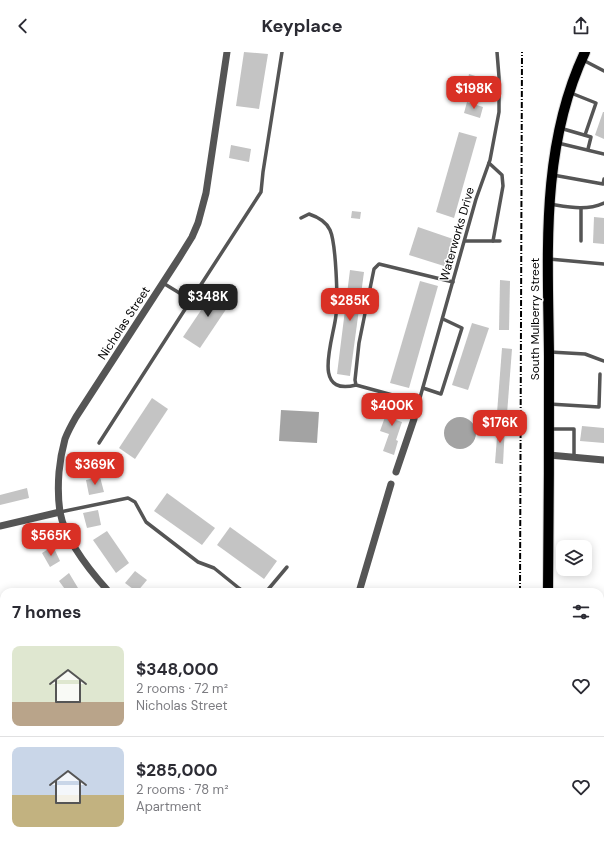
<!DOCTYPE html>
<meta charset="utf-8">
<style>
:root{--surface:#fff;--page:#f2f2f3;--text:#2b2b33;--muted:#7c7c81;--line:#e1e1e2;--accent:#d93025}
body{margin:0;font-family:"DM Sans",sans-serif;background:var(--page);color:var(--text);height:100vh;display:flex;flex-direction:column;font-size:15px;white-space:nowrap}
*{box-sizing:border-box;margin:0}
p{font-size:13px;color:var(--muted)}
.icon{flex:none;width:22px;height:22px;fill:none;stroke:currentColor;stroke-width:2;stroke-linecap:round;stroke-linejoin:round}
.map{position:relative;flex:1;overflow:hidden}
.drawer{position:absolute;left:0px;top:536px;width:604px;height:256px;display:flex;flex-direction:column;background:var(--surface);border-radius:12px 12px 0 0;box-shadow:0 2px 10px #0003}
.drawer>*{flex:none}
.fabs{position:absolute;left:556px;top:488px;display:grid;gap:8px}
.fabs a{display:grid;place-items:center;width:36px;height:36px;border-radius:8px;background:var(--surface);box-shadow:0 2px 10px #0003;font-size:20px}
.price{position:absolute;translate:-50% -34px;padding:0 9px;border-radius:8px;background:var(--accent);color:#fff;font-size:13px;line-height:26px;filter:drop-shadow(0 1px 2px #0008)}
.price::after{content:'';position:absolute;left:50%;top:24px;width:12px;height:9px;margin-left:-6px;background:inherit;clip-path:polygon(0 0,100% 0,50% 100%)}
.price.current{background:#222;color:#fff}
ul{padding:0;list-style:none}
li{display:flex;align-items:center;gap:12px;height:100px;padding:0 12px}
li+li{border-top:1px solid var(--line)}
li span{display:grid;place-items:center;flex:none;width:112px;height:80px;border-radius:8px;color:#555}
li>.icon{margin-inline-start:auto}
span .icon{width:48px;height:48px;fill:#fffc;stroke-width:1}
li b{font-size:17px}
h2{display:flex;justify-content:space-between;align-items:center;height:48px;padding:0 12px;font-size:17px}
header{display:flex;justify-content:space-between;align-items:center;height:52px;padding:0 12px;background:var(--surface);font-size:18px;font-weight:700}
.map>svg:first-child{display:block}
</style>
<header><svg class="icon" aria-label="back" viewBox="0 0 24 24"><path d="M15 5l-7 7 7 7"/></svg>Keyplace<svg class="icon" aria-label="share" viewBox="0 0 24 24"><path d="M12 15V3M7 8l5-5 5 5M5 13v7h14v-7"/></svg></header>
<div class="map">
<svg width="604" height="792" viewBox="0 0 604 792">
<rect width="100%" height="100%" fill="#fff"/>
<g fill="#a3a3a3">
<polygon points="281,358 319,360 317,391 279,389"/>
<circle cx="460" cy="381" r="16"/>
</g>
<g fill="#c4c4c4">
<polygon points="244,0 268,2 259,57 236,54"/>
<polygon points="469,22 488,28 485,40 466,35"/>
<polygon points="467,50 483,55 480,66 464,61"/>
<polygon points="603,60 604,60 604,87 595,83"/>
<polygon points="459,80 477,85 454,166 436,160"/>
<polygon points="231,93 251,97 249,110 229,106"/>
<polygon points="352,159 361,160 360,167 351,166"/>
<polygon points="594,165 604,166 604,192 593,191"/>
<polygon points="418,175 453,187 444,214 409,203"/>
<polygon points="350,218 364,220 350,324 337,322"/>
<polygon points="500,228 510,229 509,278 499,278"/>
<polygon points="420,229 438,234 409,336 390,331"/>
<polygon points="216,236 233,247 200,296 183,285"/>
<polygon points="472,271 489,276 468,338 452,333"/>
<polygon points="502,296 512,297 507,362 497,361"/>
<polygon points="152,346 168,357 135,407 119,396"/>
<polygon points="391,348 401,351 396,368 402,370 396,388 398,389 394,403 383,399 389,382 380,379"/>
<polygon points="498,372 505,373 503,412 495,411"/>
<polygon points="582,374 604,376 604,391 580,389"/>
<polygon points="100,425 104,440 89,443 86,428"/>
<polygon points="27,436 29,446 0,453 0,443"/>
<polygon points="167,441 215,476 202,493 154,459"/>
<polygon points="98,458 101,473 87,476 83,461"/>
<polygon points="230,475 277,509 264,527 217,493"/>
<polygon points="107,479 129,511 116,521 93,488"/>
<polygon points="53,494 60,509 50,515 42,501"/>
<polygon points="135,519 147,528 137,540 125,531"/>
<polygon points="69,521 78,536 72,540 67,540 59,529"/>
</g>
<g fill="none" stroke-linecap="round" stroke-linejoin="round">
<g stroke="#dbdbdb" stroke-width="12">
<g id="primary">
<path d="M 548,540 C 549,461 549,383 549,304 C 548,202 540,95 585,0"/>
<polyline points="547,792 547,788"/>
</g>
</g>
<g stroke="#555" stroke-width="3.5">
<polyline points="583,8 604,19"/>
<polyline points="571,41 596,51 585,83"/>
<polyline points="560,76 591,85 588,97"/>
<polyline points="558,91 604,102"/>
<polyline points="489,111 502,123 503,134 493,189"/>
<polyline points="553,123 603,132 604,127"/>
<path d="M 550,152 C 569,155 586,159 604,151"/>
<polyline points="581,157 581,189"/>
<path d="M 301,166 L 309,162 C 318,165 326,169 330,178 C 336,191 338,247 336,263 C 334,286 310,345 356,333"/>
<polyline points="465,189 500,189"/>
<polyline points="549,207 604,212"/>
<polyline points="191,248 261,140 263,120 282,0"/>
<polyline points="550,300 585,302 604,309"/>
<polyline points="423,336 441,342 462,276 443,267"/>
<polyline points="418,350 356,333 355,328 359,291 374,217 379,212 453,230"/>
<polyline points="549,352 599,355 600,322"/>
<polyline points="414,367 476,147 490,108 499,60 499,25 497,0"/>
<polyline points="551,377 574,377 574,405"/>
<polyline points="99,391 191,248 163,231"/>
<polyline points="60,460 128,446 135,450 146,470 198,510 214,516 240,537"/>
<polyline points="237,540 240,537 246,540"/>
<polyline points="266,540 287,515"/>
<polyline points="600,744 604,744"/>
<polyline points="587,792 587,788"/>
</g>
<g stroke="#555" stroke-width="7">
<polyline points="549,403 604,408"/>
<polyline points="396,420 414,367"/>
<polyline points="0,474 60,460"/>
<path d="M 109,540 C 90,519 65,488 60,460 C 58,447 58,433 59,420 C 60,409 62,398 65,387 C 68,379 72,372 76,365 L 179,206 L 192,185 L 198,171 L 206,141 L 227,0"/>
<polyline points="359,540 391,432"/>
<polyline points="109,788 114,792"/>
<polyline points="243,792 244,788"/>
</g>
<use href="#primary" stroke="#000" stroke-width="10"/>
<g stroke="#000" stroke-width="2" stroke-dasharray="6 2 1 2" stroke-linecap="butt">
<polyline points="520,540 522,0"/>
<polyline points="511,792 511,788"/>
<polyline points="518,792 518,788"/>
</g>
</g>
<g text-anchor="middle" stroke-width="3" stroke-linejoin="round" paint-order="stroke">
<g font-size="12" fill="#000" stroke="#fff">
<text transform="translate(457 182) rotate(-74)" y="4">Waterworks Drive</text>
<text transform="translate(535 267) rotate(-90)" y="4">South Mulberry Street</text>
<text transform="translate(124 271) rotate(-57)" y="4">Nicholas Street</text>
</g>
</g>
</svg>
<div class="fabs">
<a><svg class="icon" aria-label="layers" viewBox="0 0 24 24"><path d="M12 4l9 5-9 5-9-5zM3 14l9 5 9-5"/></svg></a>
</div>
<b class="price" style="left:474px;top:58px">$198K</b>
<b class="price current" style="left:208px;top:266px">$348K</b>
<b class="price" style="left:350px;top:270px">$285K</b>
<b class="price" style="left:392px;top:375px">$400K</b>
<b class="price" style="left:500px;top:392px">$176K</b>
<b class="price" style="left:95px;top:434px">$369K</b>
<b class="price" style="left:51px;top:505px">$565K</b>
<section class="drawer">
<h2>7 homes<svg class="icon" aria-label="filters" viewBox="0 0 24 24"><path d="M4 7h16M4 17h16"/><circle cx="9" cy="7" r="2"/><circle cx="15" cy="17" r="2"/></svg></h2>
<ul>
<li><span style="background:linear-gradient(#dfe7d0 70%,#b9a48a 0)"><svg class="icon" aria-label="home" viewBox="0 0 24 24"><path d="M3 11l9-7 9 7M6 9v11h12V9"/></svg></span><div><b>$348,000</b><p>2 rooms · 72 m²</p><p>Nicholas Street</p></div><svg class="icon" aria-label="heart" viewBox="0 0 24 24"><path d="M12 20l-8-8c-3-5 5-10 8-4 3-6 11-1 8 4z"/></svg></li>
<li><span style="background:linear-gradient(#c9d6e8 60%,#c2b280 0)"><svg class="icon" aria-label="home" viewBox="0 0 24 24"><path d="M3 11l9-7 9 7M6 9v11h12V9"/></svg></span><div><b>$285,000</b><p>2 rooms · 78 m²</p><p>Apartment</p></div><svg class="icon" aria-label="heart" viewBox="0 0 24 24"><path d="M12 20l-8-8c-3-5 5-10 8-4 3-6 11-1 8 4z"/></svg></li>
</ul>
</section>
</div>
